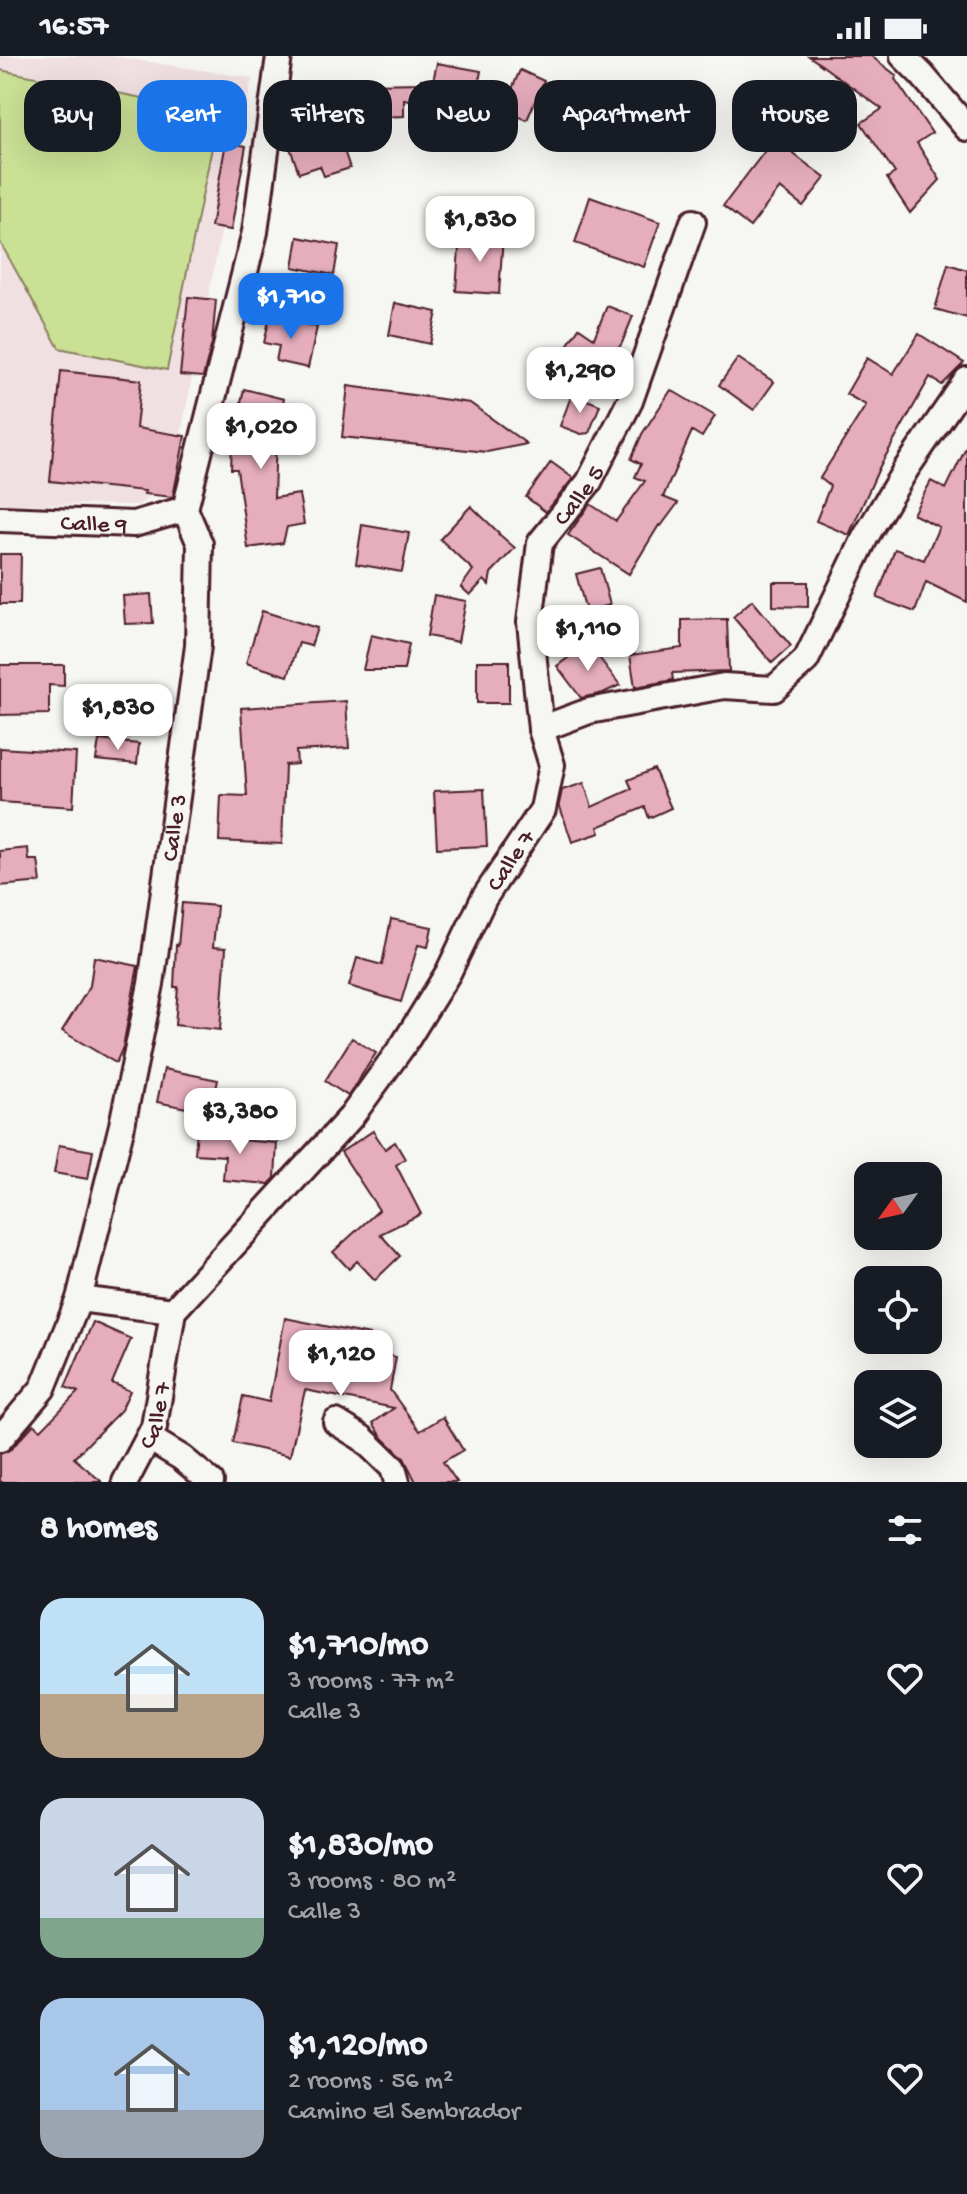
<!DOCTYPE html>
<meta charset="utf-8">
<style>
:root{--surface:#171b24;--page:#242831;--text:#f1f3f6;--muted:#9ea1a6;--accent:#1a73e8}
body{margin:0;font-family:"Gochi Hand",sans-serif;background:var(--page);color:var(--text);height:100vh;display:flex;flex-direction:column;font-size:30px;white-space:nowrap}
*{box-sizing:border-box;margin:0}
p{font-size:26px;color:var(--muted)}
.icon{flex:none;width:44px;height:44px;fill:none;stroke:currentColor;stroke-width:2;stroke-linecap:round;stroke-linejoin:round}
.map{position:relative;height:1426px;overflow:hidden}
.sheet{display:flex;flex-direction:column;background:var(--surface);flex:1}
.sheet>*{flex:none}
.top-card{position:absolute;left:24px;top:24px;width:920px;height:72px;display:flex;gap:16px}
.needle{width:52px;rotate:237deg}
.tools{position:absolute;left:854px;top:1106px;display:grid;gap:16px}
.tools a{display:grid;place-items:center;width:88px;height:88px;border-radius:16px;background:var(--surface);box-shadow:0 8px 32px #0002;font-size:40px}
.price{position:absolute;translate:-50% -68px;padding:0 18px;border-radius:16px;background:#fff;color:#222;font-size:26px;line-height:52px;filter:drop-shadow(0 2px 4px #0008)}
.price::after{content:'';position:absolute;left:50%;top:48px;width:24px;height:18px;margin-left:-12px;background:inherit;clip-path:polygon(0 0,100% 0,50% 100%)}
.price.on{background:var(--accent);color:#fff}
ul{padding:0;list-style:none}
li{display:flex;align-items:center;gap:24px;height:200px;padding:0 40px}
li span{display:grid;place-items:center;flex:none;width:224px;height:160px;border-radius:24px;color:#555}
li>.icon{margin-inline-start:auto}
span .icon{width:96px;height:96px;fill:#fffc;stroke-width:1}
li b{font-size:34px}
h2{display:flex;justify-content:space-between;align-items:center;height:96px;padding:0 40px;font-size:34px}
.tag{padding:0 28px;border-radius:24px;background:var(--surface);box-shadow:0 8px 32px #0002;font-size:28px;line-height:72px}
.tag.on{background:var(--accent);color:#fff}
.status{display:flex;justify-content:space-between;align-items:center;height:56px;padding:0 40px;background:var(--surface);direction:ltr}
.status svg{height:22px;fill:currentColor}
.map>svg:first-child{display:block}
</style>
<div class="status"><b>16:57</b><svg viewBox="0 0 49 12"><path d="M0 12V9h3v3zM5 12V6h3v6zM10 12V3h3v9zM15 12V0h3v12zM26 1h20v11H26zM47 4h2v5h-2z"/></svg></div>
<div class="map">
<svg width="967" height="1426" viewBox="0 0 967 1426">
<rect width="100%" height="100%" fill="#f6f6f2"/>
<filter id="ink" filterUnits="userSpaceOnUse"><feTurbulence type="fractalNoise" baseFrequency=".0125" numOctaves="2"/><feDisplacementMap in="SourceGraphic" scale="16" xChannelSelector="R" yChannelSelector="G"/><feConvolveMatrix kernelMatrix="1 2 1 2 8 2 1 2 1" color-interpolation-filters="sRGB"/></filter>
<g filter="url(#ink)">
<polygon fill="#f1e0e2" points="0,0 111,0 252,22 172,422 139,449 0,448"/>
<polygon fill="#cae095" stroke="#8a8060" stroke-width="2" points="0,14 219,57 167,314 59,292 0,186"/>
<g fill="#e6adbd" stroke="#4a1f2b" stroke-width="2">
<polygon points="809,0 871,0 897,20 895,23 932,77 917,87 940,124 910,157 887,122 895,117 861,67 882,53"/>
<polygon points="437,7 481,15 473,57 404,43 404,60 381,61 380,38 370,36 371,28 421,27 421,23 433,25"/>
<polygon points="520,14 544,25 527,64 503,54"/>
<polygon points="333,62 350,112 324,120 320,110 299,117 289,89 305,83 301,72"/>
<polygon points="774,83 825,122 803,150 780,132 750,171 723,150"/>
<polygon points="226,86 246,90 231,174 211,171"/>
<polygon points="590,141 660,166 644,211 575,187"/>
<polygon points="460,177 503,180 499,238 456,235"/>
<polygon points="298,181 339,189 334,219 293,211"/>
<polygon points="948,208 967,214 967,262 935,253"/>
<polygon points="188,241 216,244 212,287 203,321 180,319"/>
<polygon points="395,247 437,256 430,288 389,279"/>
<polygon points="607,250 633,260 622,287 590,334 554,309 579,272 594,282"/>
<polygon points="270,260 317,271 308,312 276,305 279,290 264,287"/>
<polygon points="919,278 964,307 942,329 930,321 880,410 849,479 816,465 830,430 820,422 866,349 846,338 867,302 893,318"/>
<polygon points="738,302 774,326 754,354 719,329"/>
<polygon points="61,315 141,324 136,372 185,380 173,441 144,438 145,435 50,425"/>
<polygon points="348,330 470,347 527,388 487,396 342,381"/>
<polygon points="244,333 284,343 276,378 274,442 299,438 304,468 287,471 283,487 248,492 237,413 231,413 232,385"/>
<polygon points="671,334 715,360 702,381 692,375 663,441 678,447 661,470 659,469 629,518 568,479 590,448 616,465 645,425 635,421 641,408 631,403 642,378"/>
<polygon points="572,338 600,349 589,377 581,378 560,370"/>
<polygon points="967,390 967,546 926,526 915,556 877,542 895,493 924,504 939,471 913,458 931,425 946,433"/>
<polygon points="551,406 573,422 546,456 526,441"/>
<polygon points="471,450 499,477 498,479 499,478 515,492 491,517 489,529 484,524 470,539 461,531 473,514 440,483"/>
<polygon points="362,469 409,477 402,516 356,508"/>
<polygon points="0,498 21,498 20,548 0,548"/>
<polygon points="600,512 610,549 586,555 576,518"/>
<polygon points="773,526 808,526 808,551 773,550"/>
<polygon points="151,538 153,567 125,568 123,540"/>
<polygon points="434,539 466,545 458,586 427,580"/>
<polygon points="752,544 791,590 772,607 733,561"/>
<polygon points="262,555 317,572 311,590 299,587 288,620 246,607"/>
<polygon points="727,563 729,615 672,617 673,624 635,631 630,599 682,592 682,564"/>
<polygon points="371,579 409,588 404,614 363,614"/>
<polygon points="588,587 620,629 603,637 581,642 557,610"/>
<rect x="477" y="605" width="32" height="42"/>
<polygon points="0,609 64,609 64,630 49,629 49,658 0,659"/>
<polygon points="346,645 349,692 296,695 297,708 285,709 282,788 219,785 221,739 247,740 241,652"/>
<polygon points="99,684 139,688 137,708 96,704"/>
<polygon points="0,692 76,697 73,751 0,746"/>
<polygon points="654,713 671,752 649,762 645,751 598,771 600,777 572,786 559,748 562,734 584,727 592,751 632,733 628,724"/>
<polygon points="484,733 487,790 437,792 434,735"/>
<polygon points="28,792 29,804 38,804 41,826 0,830 0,795"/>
<polygon points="182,847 217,850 213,891 226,892 220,974 175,969 178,931 174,931 176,889 178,890"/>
<polygon points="391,863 432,871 428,891 418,889 401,946 349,930 357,902 382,909"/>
<polygon points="94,901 138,910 123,991 116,1007 62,975 90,930"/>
<polygon points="352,982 376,997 348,1040 325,1025"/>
<polygon points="164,1013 218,1024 211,1057 157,1046"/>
<polygon points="197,1072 229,1075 228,1083 277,1087 275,1122 269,1128 223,1124 225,1100 195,1098"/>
<polygon points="373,1075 385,1093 395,1086 405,1103 396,1109 421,1158 380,1178 400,1200 375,1224 357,1205 349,1213 333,1196 379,1154 341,1096"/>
<polygon points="59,1089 93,1095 88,1123 54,1117"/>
<polygon points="285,1262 370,1279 367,1295 396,1301 390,1334 420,1375 443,1361 463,1394 443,1406 457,1426 416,1426 404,1402 383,1382 373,1367 394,1352 305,1334 290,1400 233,1387 243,1340 269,1346"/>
<polygon points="93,1266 131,1283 112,1327 130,1335 121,1354 74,1402 102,1426 0,1426 0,1398 11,1393 34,1368 41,1374 78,1336 65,1331"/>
</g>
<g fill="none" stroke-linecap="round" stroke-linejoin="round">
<g stroke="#4a1f2b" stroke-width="30">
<g id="minor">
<polyline points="903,0 922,19 967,72"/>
<path id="s1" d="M 0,463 L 134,468 L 185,453"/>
<polyline points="541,673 589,655 724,630 774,633 806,604 866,480 906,413 967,324"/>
<polyline points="79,1243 173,1255"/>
<polyline points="336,1366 362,1382 393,1412 397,1426"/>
<polyline points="149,1382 182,1402 211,1426"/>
<path id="s2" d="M 0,1383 L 43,1332 L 79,1243 L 122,1069 L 151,928 L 198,590 L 200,488 L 185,453 L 255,176 L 279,0"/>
<path id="s3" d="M 125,1426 L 154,1371 L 173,1255 L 351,1061 L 404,988 L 448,917 L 484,842 L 543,753 L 552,709 L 541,673 L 530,566 L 540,487 L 589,426 L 630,345 L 693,166"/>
</g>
</g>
<use href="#minor" stroke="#f6f6f2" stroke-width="24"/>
</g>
</g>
<g text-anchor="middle" stroke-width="6" stroke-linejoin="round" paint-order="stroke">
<g font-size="24" fill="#4a1f2b" stroke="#f6f6f2">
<text dy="8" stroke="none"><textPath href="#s3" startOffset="1138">Calle 5</textPath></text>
<text dy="8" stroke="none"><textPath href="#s1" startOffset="94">Calle 9</textPath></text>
<text dy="8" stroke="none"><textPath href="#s2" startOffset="644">Calle 3</textPath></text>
<text dy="8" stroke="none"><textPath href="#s3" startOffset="746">Calle 7</textPath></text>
<text dy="8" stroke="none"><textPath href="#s3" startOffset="74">Calle 7</textPath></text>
</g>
</g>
</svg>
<div class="tools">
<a><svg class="needle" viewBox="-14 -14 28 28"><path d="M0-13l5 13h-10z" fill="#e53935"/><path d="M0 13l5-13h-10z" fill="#9ea1a6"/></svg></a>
<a><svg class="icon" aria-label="locate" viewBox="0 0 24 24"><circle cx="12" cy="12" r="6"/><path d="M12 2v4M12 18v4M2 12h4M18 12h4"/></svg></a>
<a><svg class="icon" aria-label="layers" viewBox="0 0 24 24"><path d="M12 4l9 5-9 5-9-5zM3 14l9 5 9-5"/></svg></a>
</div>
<b class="price" style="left:480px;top:208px">$1,830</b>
<b class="price on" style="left:291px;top:285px">$1,710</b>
<b class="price" style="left:580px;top:359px">$1,290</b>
<b class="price" style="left:261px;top:415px">$1,020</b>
<b class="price" style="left:588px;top:617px">$1,110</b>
<b class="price" style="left:118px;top:696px">$1,830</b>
<b class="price" style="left:240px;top:1100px">$3,380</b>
<b class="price" style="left:341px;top:1342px">$1,120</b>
<div class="top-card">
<a class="tag">Buy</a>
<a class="tag on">Rent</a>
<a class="tag">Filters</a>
<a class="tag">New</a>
<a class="tag">Apartment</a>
<a class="tag">House</a>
</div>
</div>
<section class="sheet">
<h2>8 homes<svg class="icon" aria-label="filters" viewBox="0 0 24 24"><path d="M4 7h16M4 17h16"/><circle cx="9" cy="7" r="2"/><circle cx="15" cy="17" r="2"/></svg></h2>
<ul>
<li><span style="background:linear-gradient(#bfe0f5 60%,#b9a48a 0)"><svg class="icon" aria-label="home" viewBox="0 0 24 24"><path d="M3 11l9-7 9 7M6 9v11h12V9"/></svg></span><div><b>$1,710/mo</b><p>3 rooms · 77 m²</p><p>Calle 3</p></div><svg class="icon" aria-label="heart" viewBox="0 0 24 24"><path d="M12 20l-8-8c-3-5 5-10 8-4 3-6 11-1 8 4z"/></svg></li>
<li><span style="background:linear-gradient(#c9d6e8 75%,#7fa58c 0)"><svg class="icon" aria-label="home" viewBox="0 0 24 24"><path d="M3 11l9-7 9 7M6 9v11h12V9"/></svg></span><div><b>$1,830/mo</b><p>3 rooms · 80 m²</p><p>Calle 3</p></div><svg class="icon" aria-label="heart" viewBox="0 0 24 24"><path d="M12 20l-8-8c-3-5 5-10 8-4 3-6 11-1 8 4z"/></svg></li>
<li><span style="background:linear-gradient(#a9c7e8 70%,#9aa5b1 0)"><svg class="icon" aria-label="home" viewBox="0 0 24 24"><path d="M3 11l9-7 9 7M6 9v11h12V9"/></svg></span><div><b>$1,120/mo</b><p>2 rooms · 56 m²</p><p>Camino El Sembrador</p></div><svg class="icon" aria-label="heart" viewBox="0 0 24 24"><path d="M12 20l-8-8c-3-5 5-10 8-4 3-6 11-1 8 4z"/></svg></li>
</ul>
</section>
